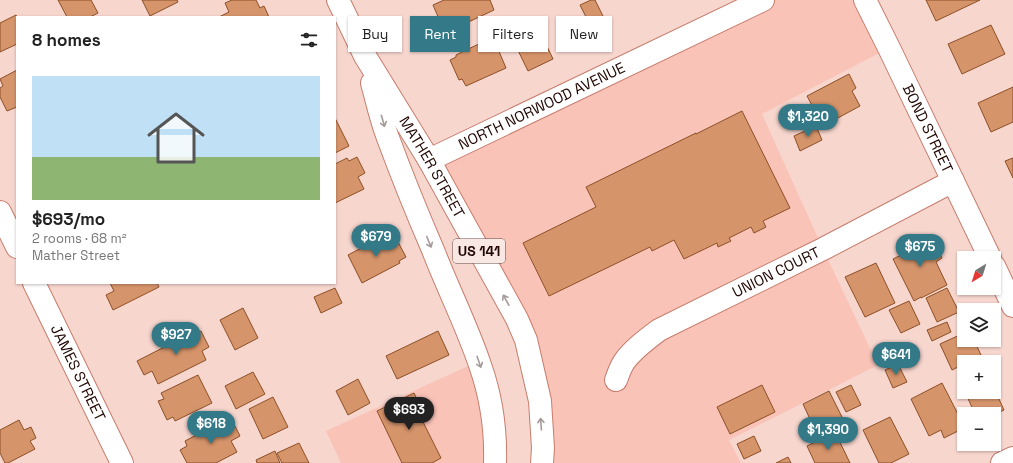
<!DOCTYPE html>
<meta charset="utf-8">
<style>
:root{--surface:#fff;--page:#f2f2f2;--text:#222;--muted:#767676;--accent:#347987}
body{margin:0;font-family:"Space Grotesk",sans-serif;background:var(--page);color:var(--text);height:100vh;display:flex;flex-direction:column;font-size:15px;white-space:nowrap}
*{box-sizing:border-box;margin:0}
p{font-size:13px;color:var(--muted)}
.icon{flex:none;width:22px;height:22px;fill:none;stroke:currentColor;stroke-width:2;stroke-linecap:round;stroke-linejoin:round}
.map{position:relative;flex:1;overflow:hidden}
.details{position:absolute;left:16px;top:16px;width:320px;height:268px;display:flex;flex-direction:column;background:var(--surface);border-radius:0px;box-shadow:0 1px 3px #0004}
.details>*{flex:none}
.top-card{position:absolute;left:348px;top:16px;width:380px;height:36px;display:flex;gap:8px}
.needle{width:26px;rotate:218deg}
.tools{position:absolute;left:957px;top:251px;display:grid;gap:8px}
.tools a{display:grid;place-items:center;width:44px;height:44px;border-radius:0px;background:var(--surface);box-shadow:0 1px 3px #0004;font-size:20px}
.price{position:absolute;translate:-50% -34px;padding:0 9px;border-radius:14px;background:var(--accent);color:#fff;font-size:13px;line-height:26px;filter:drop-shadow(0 1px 2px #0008)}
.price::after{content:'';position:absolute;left:50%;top:24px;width:12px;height:9px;margin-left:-6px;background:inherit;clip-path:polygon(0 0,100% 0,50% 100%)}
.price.active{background:#222;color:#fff}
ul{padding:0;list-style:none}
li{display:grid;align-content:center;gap:8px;height:212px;padding:0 16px}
li span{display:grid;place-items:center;height:124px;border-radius:0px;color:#555}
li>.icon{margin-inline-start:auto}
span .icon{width:72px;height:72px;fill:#fffc;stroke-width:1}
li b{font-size:17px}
h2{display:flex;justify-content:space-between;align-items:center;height:48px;padding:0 16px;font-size:17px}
.tag{padding:0 14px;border-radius:0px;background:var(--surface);box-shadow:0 1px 3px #0004;font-size:14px;line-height:36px}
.tag.active{background:var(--accent);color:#fff}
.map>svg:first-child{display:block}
</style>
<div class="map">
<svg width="1013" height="463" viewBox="0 0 1013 463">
<rect width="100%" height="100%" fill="#f7d6ce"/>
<g fill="#fac3b8">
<polygon points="763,0 865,0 889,48 762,114 823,249 878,365 729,440 741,463 542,463 534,376 429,160"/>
<polygon points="479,361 495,463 341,463 326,431"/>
</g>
<g fill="#d6946b" stroke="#8c4f27">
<polygon points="58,0 91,0 98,13 90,17 67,17"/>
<polygon points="142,0 177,0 178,2 150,16"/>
<polygon points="232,0 256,0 260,8 264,6 269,17 219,17 229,12 225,3"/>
<polygon points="444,0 490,0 494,10 445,33 433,5"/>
<polygon points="591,0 595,0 605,20 591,27 580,5"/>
<polygon points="926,0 980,0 936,21"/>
<polygon points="16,15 17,17 17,44 0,52 0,23"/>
<polygon points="536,23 553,59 528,71 511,36"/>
<polygon points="991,25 1005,54 962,74 948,44"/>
<polygon points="485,41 491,52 498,49 506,68 466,86 462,79 459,80 450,60 456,57 456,55"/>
<polygon points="17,70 17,107 7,111 0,97 0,88 3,86 0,79"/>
<polygon points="849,74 856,88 852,91 860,106 823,126 807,96"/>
<polygon points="1013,87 1013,122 991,132 978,103"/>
<polygon points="742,111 790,208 763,221 766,227 754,233 751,227 729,238 731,241 718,247 717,243 684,259 674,240 652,251 650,247 549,296 523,243 596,207 586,187 696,133 696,134"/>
<polygon points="335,118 349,146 335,153"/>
<polygon points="816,126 822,140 800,151 794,136"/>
<polygon points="357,157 365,173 358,177 364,189 335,203 335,164 347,158 349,161"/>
<polygon points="1013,158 1013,178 1005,161"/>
<polygon points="386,235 391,244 397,240 406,257 399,261 400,263 362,283 348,255"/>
<polygon points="914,238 918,247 933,240 942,258 936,262 947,285 921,298 921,297 914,301 893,259 903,254 900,245"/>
<polygon points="876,263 895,303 865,317 845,277"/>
<polygon points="110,283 157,283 159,287 113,310 106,295 114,291"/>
<polygon points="335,288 342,303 321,313 314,297"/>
<polygon points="947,288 959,312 937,322 926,298"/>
<polygon points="909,301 920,324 901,333 889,310"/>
<polygon points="243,308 258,338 235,350 220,320"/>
<polygon points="947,322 951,332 932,341 927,330"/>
<polygon points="190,327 194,334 201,331 209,347 202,351 206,360 158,384 152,371 144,375 137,361 182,338 179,332"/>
<polygon points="438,331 449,355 397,379 386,356"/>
<polygon points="964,333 964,340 978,340 975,342 981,355 968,362 964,362 964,364 952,370 940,344"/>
<polygon points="898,364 907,382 893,388 885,370"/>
<polygon points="253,372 265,394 236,409 225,386"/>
<polygon points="198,375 212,403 175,421 173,417 167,420 158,401 164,399 161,393"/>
<polygon points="358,379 370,403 348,415 336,391"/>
<polygon points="942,383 961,420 964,425 964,428 944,438 941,430 929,436 911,399"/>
<polygon points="762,385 775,412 730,434 717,407"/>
<polygon points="851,385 861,405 846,412 836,392"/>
<polygon points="994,388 1004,410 994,415 994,414 975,414 965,392 994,392"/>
<polygon points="829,391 842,417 815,430 803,404"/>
<polygon points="414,393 426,418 422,420 441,458 432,463 402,463 377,411"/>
<polygon points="273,397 288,427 263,439 249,409"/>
<polygon points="890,417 909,454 891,463 879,463 863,430"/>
<polygon points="19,420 24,430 31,427 36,438 30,441 35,449 8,463 5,463 0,453 0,430"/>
<polygon points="221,422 226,431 235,426 240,436 231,441 237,452 216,463 187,463 180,450 187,446 185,441"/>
<polygon points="835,432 850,463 815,463 807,446"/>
<polygon points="754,436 761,451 744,459 737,444"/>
<polygon points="299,443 309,463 282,463 277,453"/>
<polygon points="275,451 280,463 257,463 256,460"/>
<polygon points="788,457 791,463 776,463"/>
</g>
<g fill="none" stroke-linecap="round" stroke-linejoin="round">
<g stroke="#c77c6c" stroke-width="24">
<g id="minor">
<path id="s1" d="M 865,0 L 889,48 L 990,258"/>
<path id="s2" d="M 429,160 L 763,0"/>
<polyline points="0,212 17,247"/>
<polyline points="994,266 1013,306"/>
<path id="s3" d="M 34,283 L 122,463"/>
<path id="s4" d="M 616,380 C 618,375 620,368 624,362 C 632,350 647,339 659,330 L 823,249 L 953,181"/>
<polyline points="1002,463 1013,458"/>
</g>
</g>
<g stroke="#c77c6c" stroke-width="24">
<g id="major">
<path id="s5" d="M 338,0 L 365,56 L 429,160 L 517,319 L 526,340 L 540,401 L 543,448 L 542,463"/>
<path d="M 372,83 C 377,101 381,120 388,138 C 402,176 417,213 433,250 C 448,289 467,326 480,365 C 491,396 496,430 495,463"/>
</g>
</g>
<use href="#minor" stroke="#fff" stroke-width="22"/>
<use href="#major" stroke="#fff" stroke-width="22"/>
</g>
<defs><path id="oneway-shaft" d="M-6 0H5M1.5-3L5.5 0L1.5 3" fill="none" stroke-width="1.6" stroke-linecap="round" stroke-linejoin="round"/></defs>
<g stroke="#a69b9a">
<use href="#oneway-shaft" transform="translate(383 121) rotate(74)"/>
<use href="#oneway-shaft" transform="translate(429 242) rotate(68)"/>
<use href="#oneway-shaft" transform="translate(506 300) rotate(-119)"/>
<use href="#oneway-shaft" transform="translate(479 362) rotate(71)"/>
<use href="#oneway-shaft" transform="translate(541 424) rotate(-94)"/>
</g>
<g text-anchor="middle" stroke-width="3" stroke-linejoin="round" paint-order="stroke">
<rect fill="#f8e7e3" stroke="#624a46" stroke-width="1" x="453" y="239" width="52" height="24" rx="3"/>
<g font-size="14" font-weight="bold" fill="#210603">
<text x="479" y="256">US 141</text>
</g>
<g font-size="15" fill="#210603" stroke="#f8e7e3">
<text dy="5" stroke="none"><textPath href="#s2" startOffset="125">NORTH NORWOOD AVENUE</textPath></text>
<text dy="5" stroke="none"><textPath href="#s1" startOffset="143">BOND STREET</textPath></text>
<text dy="5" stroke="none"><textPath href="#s5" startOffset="192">MATHER STREET</textPath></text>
<text dy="5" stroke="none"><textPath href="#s4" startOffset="198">UNION COURT</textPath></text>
<text dy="5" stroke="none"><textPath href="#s3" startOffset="100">JAMES STREET</textPath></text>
</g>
</g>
</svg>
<div class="tools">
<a><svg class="needle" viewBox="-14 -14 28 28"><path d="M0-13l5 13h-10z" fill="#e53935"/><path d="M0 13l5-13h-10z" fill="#767676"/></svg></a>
<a><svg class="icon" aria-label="layers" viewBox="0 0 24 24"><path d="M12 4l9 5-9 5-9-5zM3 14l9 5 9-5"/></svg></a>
<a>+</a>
<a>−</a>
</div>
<b class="price" style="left:808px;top:138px">$1,320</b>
<b class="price" style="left:376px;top:258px">$679</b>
<b class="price" style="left:920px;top:268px">$675</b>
<b class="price" style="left:176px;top:356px">$927</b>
<b class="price" style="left:896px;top:376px">$641</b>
<b class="price active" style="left:409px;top:431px">$693</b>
<b class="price" style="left:211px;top:445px">$618</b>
<b class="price" style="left:828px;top:451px">$1,390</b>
<div class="top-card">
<a class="tag">Buy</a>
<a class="tag active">Rent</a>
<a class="tag">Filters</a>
<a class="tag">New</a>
</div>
<section class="details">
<h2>8 homes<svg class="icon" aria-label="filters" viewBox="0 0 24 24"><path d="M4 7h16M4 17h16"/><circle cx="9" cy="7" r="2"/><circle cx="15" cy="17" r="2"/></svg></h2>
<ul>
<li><span style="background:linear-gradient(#bfe0f5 65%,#8fb573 0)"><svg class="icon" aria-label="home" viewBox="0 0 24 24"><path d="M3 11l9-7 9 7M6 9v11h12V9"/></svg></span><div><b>$693/mo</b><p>2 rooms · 68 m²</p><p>Mather Street</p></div></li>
</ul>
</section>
</div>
